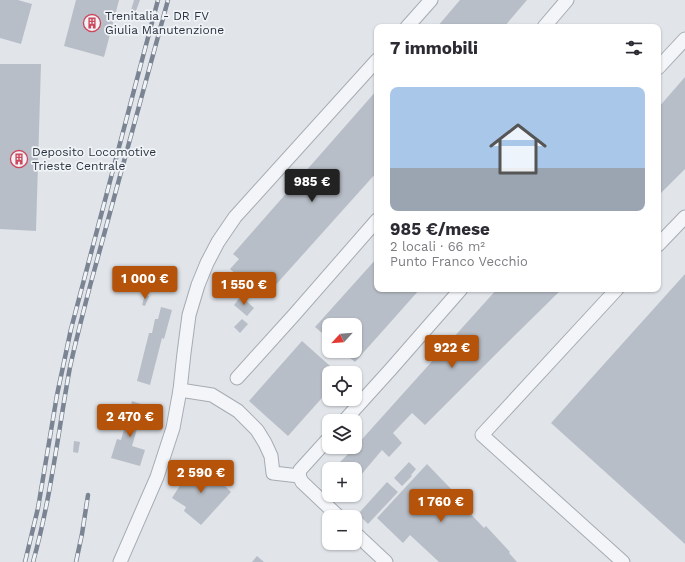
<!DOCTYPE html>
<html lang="it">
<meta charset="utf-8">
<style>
:root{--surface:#fff;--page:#f7f7f7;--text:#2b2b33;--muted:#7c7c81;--line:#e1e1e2;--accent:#b45309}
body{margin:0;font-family:"Work Sans",sans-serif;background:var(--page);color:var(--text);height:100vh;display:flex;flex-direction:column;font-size:15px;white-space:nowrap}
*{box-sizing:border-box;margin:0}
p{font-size:13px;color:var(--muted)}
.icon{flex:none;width:22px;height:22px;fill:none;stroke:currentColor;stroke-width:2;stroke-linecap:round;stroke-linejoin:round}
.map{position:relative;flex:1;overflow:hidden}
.side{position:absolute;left:374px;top:24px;width:287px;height:268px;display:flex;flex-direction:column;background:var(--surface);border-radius:8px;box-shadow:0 1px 3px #0004}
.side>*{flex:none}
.needle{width:26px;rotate:244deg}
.buttons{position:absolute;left:322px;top:318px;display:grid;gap:8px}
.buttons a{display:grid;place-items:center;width:40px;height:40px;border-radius:8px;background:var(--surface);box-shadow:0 1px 3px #0004;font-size:20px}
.price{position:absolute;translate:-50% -34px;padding:0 9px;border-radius:4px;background:var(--accent);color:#fff;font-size:13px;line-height:26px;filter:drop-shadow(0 1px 2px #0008)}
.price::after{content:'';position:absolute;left:50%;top:24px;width:12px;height:9px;margin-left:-6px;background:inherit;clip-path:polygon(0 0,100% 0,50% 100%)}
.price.on{background:#222;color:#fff}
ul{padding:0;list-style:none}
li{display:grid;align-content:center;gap:8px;height:212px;padding:0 16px}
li+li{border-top:1px solid var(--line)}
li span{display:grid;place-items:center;height:124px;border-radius:8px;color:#555}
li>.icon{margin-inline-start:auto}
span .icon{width:72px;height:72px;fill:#fffc;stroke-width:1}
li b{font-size:17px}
h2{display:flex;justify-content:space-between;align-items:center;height:48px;padding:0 16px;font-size:17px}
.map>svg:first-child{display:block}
</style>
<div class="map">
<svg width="685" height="562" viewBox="0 0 685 562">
<rect width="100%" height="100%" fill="#e1e5ea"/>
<g fill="#b8bec7">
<polygon points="0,0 18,0 32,4 21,44 0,38"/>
<polygon points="76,0 119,0 104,57 64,46"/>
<polygon points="134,0 140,0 133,19 129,17"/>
<polygon points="460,0 527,0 504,27 437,27"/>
<polygon points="0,64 41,64 36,231 0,229"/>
<polygon points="685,77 685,169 658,196 658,108"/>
<polygon points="377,90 377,172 272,289 266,283 258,293 230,269 239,259 233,254"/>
<polygon points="377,258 377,289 420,289 355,362 342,351 355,351 355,325 329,325 329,339 315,327"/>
<polygon points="685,274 685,544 551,423"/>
<polygon points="497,289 562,289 504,346 425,425 412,413 393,433 402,443 389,457 382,450 355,482 355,469 336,469 337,465 355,447"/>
<polygon points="145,295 149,296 145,306 142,305"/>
<polygon points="241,296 254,308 247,316 234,305"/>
<polygon points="161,307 172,310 164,339 162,338 150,385 137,381 149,333 152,333 155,319 158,319"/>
<polygon points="242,319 248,324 240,333 234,327"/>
<polygon points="302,341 338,373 329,373 329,390 288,436 249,401"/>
<polygon points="132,401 144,405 132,446 145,450 140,466 111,458 117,439 121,440"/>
<polygon points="74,441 80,442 78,453 73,452"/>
<polygon points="409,462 416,469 411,475 412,476 402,486 394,478"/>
<polygon points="194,463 207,471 209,470 231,492 201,525 184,511 186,507 172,498"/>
<polygon points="427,464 452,490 450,492 484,528 486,526 510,552 509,553 517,562 439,562 410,535 403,543 377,518"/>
<polygon points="387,482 398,492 368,524 358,514"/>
<polygon points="257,556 264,562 252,562"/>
</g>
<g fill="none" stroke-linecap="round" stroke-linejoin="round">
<g stroke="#a6acb4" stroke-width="15">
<g id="minor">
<polyline points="407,27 431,0"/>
<polyline points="544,27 567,0"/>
<polyline points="658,68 685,39"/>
<polyline points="658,245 685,217"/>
<polyline points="617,289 482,435 623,562"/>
<polyline points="237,378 294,315 377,220"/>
<polyline points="180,390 212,395 238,411 257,430 265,443 271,456 273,473 299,476"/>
<polyline points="344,421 391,369 461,289"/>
<polyline points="329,438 300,470 299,476 302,482 339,517"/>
<polyline points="355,533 386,562"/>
<polyline points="120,562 157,477 173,428 180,390 184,353 189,315 198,285 207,263 218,242 235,217 377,60"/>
</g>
</g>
<use href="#minor" stroke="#f4f5f8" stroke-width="13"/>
<g stroke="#7b8493" stroke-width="4.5">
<g id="rail">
<polyline points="25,562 38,508 57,395 71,329 142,60 158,0"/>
<path d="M 33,562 C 51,498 58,432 70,367 C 76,340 83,313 90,286 L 168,0"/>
<polyline points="76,562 82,534 88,495"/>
</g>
</g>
<use href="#rail" stroke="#f1f4f7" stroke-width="3" stroke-dasharray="9" stroke-linecap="butt"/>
</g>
<defs>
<g id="building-ring" transform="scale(0.9)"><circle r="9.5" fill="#f1f4f7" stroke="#cd485d" stroke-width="1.5"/><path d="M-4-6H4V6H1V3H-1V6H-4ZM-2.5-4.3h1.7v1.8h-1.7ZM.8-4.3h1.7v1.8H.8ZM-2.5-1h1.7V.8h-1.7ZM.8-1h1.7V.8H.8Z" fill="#cd485d"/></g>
</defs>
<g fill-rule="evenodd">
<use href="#building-ring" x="92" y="23"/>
<use href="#building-ring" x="19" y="159"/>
</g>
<g text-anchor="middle" stroke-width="3.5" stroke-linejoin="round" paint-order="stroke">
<g font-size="12" fill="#2a3341" stroke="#f1f4f7" text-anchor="start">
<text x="105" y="20">Trenitalia - DR FV<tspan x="105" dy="14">Giulia Manutenzione</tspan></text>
<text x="32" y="156">Deposito Locomotive<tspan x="32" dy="14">Trieste Centrale</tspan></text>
</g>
</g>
</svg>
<div class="buttons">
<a><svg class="needle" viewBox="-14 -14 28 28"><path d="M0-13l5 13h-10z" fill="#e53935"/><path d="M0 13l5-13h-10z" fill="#7c7c81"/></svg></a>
<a><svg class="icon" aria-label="locate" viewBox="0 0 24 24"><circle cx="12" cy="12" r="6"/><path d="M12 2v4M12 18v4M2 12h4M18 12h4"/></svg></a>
<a><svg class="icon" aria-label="layers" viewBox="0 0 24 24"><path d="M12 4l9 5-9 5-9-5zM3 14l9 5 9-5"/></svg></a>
<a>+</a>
<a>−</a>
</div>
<b class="price on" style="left:312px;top:203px">985 €</b>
<b class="price" style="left:145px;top:300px">1 000 €</b>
<b class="price" style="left:244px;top:306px">1 550 €</b>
<b class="price" style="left:452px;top:369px">922 €</b>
<b class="price" style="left:130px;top:438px">2 470 €</b>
<b class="price" style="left:201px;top:494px">2 590 €</b>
<b class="price" style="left:441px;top:523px">1 760 €</b>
<section class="side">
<h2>7 immobili<svg class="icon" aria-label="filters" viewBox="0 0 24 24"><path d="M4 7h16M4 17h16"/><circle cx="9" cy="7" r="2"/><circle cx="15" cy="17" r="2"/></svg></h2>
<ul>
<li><span style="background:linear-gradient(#a9c7e8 65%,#9aa5b1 0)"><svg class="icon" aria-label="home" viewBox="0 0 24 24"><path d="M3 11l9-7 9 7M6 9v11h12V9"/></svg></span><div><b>985 €/mese</b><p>2 locali · 66 m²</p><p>Punto Franco Vecchio</p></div></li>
</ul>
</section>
</div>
